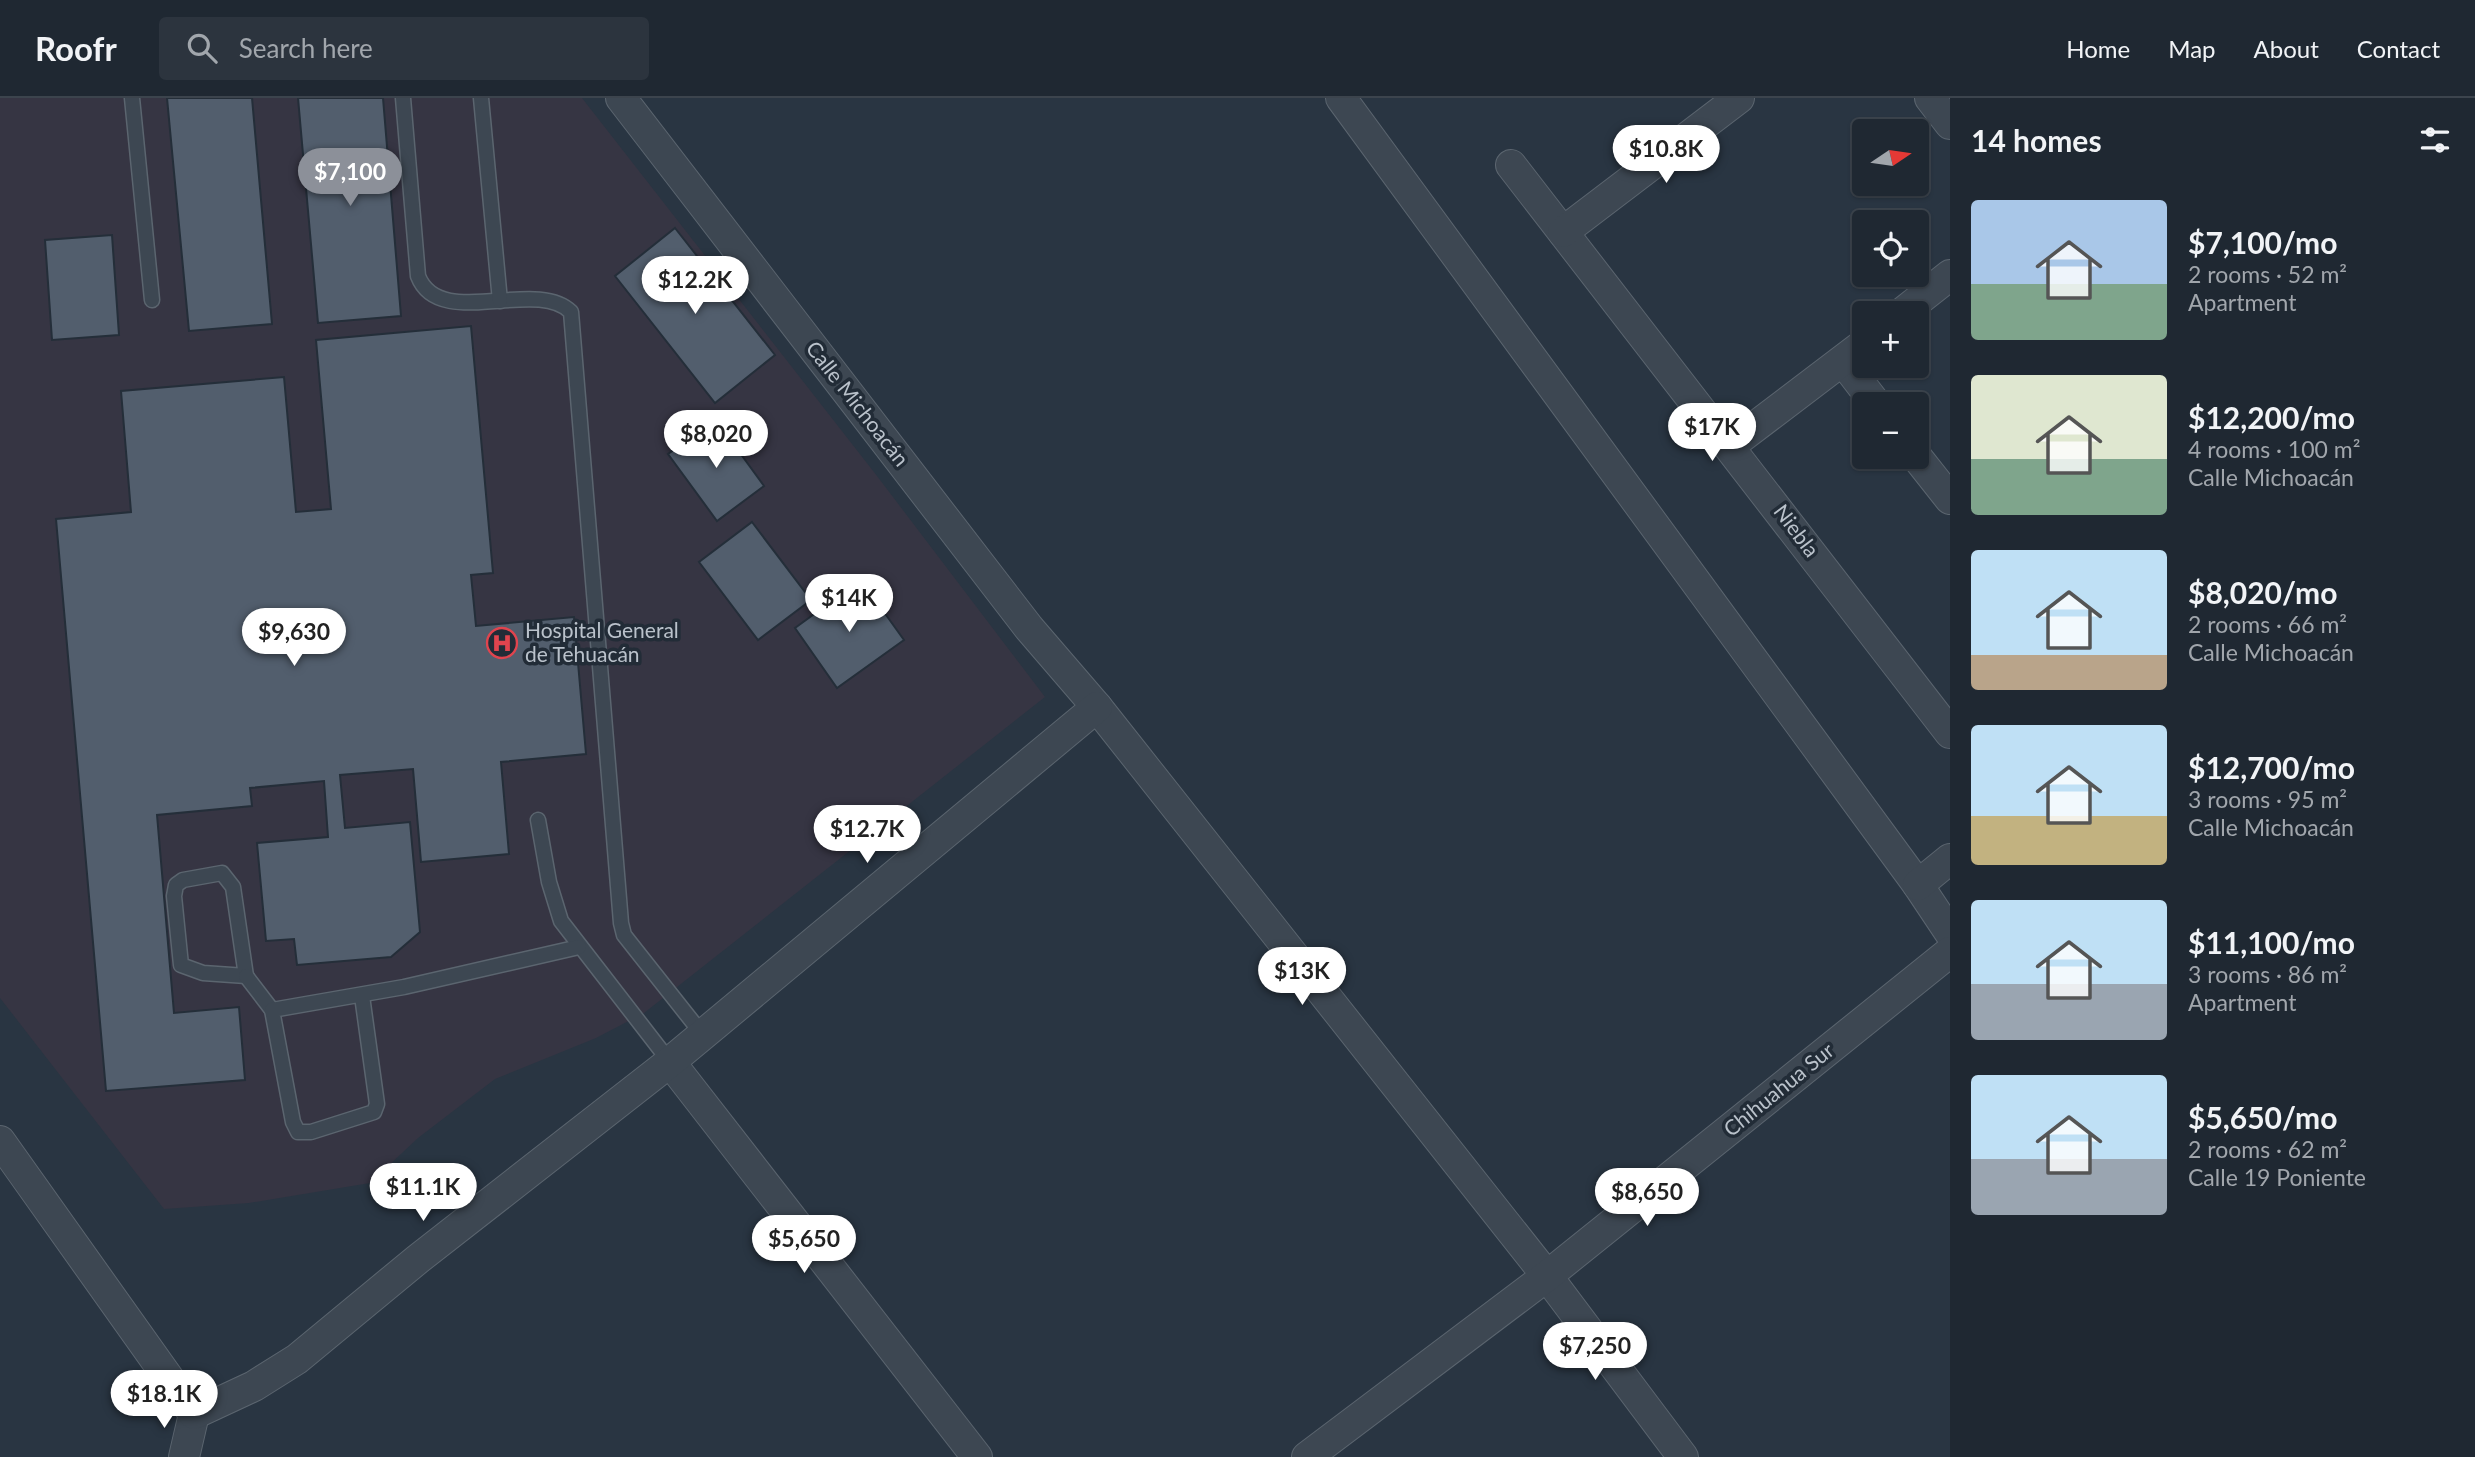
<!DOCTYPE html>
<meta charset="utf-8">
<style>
:root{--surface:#1f2832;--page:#2c343e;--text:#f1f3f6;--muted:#a1a6ac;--line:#3c444d;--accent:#8c9099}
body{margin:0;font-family:Lato,sans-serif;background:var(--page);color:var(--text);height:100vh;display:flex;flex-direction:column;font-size:26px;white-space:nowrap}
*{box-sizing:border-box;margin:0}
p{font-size:23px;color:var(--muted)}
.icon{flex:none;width:38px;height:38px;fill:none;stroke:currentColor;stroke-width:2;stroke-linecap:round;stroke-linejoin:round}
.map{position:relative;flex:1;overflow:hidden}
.panel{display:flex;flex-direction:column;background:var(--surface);width:525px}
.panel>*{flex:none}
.needle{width:46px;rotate:77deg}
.buttons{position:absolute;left:1852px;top:21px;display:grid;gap:14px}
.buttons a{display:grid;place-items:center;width:77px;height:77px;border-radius:7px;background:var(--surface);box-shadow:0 2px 5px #0004,0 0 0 2px var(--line);font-size:35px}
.price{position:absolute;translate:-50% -60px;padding:0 16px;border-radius:24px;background:#fff;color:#222;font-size:23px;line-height:46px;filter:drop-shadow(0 2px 4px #0008)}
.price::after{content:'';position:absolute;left:50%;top:42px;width:21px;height:16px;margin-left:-10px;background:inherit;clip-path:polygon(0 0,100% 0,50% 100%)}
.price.active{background:var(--accent);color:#fff}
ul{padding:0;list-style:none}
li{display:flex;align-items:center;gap:21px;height:175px;padding:0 21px}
li span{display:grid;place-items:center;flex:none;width:196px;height:140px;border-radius:7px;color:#555}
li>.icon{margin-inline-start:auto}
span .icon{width:84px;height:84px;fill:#fffc;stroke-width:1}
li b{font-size:30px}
h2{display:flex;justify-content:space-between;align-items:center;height:84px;padding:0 21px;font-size:30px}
header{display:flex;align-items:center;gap:42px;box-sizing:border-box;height:98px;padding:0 35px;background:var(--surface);border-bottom:2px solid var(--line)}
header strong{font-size:33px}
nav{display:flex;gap:38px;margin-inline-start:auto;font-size:24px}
.search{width:490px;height:63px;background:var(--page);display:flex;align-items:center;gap:18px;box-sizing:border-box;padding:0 24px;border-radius:7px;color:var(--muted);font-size:26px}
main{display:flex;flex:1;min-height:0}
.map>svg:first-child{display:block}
</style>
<header>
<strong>Roofr</strong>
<div class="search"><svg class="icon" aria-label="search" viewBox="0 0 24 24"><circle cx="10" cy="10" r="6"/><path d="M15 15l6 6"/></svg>Search here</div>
<nav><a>Home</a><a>Map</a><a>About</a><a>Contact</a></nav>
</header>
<main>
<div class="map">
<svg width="1950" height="1359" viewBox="0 0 1950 1359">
<rect width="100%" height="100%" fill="#293542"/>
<polygon fill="#363543" points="0,0 582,0 877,378 1045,599 644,915 596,940 495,981 418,1040 370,1085 249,1105 164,1111 0,900"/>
<g fill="#525e6d" stroke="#242e39" stroke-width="2">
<polygon points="167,0 252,0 272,226 189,233"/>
<polygon points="298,0 383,0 401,218 318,225"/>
<polygon points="675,130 775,257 715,305 615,178"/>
<polygon points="112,137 119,237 52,242 45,142"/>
<polygon points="471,228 493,475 471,477 476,528 574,519 586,656 501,664 509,756 421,764 413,671 340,677 345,730 410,724 420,834 391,859 297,867 294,841 266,843 257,745 328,739 324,683 250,690 252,708 157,717 174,915 239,909 245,982 106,993 56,421 131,414 121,293 284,279 296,414 331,411 316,242"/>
<polygon points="716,322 764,388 717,423 668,356"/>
<polygon points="752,424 811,502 758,542 699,464"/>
<polygon points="861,482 904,542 837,590 795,530"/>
</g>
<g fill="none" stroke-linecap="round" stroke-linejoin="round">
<g stroke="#5b656f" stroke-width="17">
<g id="lane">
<polyline points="132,0 152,202"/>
<path d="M 403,0 L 418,178 C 439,233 536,179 571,214 L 621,825 L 624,837 L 703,937"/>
<polyline points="481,0 500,203"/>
<polyline points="538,722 549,784 561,823 670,964"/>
<polygon points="222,775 233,789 246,878 203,875 181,867 174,798 176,787 183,782"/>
<polyline points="246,878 272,912"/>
<polyline points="362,898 377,1006 374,1014 311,1034 298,1034 293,1024 272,912 404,889 579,849"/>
</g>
</g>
<g stroke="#5b656f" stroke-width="32">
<g id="street">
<polyline points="621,0 1029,530 1097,609 1547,1178 1683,1359"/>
<polyline points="1341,0 1918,787 1950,835"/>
<polyline points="1930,0 1950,26"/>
<polyline points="1511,67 1950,635"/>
<polyline points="1563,134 1739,0"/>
<polyline points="1902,215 1950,177"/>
<polyline points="1843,263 1876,306"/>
<polyline points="1731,347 1864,246"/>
<polyline points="1916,358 1950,401"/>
<polyline points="1918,787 1950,761"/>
<polyline points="670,964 977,1359"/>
<polyline points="0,1043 194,1316 184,1359"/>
<polyline points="194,1316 254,1288 297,1261 418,1161 670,964 1097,609"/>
<polyline points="1307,1359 1547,1178 1950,854"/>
</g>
</g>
<use href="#lane" stroke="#3d4752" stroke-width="14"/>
<use href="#street" stroke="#3d4752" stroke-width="30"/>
</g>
<defs>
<g id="hospital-ring" transform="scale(1.575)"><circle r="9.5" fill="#222c37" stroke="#e0444e" stroke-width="1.5"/><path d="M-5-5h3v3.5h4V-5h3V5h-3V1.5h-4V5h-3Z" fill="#e0444e"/></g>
</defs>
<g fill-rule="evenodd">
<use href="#hospital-ring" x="502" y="545"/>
</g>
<g text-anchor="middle" stroke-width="7" stroke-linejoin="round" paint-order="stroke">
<g font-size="21" fill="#bac2cb" stroke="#222c37">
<text transform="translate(857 306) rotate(52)" y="7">Calle Michoacán</text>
<text transform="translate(1796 433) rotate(53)" y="7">Niebla</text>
<text transform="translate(1779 992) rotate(-39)" y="7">Chihuahua Sur</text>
</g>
<g font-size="21" fill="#bac2cb" stroke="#222c37" text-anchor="start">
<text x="525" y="540">Hospital General<tspan x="525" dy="24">de Tehuacán</tspan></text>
</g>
</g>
</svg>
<div class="buttons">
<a><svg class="needle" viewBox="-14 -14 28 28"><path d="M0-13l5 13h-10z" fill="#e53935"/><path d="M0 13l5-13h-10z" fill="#a1a6ac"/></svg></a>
<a><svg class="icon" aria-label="locate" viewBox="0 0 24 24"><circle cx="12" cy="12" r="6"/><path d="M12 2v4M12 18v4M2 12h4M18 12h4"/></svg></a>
<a>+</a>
<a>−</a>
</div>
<b class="price" style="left:1666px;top:87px">$10.8K</b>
<b class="price active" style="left:350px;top:110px">$7,100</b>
<b class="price" style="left:695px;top:218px">$12.2K</b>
<b class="price" style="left:1712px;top:365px">$17K</b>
<b class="price" style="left:716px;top:372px">$8,020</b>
<b class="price" style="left:849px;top:536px">$14K</b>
<b class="price" style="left:294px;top:570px">$9,630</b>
<b class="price" style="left:867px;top:767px">$12.7K</b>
<b class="price" style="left:1302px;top:909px">$13K</b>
<b class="price" style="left:423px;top:1125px">$11.1K</b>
<b class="price" style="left:1647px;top:1130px">$8,650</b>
<b class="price" style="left:804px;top:1177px">$5,650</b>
<b class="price" style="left:1595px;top:1284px">$7,250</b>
<b class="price" style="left:164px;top:1332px">$18.1K</b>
</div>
<section class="panel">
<h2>14 homes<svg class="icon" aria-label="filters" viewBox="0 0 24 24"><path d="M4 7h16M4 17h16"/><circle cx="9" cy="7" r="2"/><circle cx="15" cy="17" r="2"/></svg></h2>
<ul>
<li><span style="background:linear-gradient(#a9c7e8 60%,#7fa58c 0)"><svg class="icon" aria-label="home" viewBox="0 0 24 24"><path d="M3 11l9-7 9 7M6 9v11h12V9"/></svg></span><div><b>$7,100/mo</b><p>2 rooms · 52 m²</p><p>Apartment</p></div></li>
<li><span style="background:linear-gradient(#dfe7d0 60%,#7fa58c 0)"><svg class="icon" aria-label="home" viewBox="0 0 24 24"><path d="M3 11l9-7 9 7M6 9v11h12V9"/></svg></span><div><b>$12,200/mo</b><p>4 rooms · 100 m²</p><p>Calle Michoacán</p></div></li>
<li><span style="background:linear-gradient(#bfe0f5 75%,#b9a48a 0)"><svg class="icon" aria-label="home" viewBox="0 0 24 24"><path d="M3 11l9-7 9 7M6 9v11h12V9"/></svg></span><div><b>$8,020/mo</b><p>2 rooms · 66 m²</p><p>Calle Michoacán</p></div></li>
<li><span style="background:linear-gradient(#bfe0f5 65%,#c2b280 0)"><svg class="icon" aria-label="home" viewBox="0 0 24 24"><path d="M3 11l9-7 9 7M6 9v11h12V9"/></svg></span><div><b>$12,700/mo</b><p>3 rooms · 95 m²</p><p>Calle Michoacán</p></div></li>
<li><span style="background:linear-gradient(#bfe0f5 60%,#9aa5b1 0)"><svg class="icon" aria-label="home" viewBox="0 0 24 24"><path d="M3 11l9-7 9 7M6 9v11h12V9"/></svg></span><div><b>$11,100/mo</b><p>3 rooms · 86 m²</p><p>Apartment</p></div></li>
<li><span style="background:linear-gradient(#bfe0f5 60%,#9aa5b1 0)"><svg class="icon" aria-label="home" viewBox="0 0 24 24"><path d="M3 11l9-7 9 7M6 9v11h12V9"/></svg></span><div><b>$5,650/mo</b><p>2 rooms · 62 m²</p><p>Calle 19 Poniente</p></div></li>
</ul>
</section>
</main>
